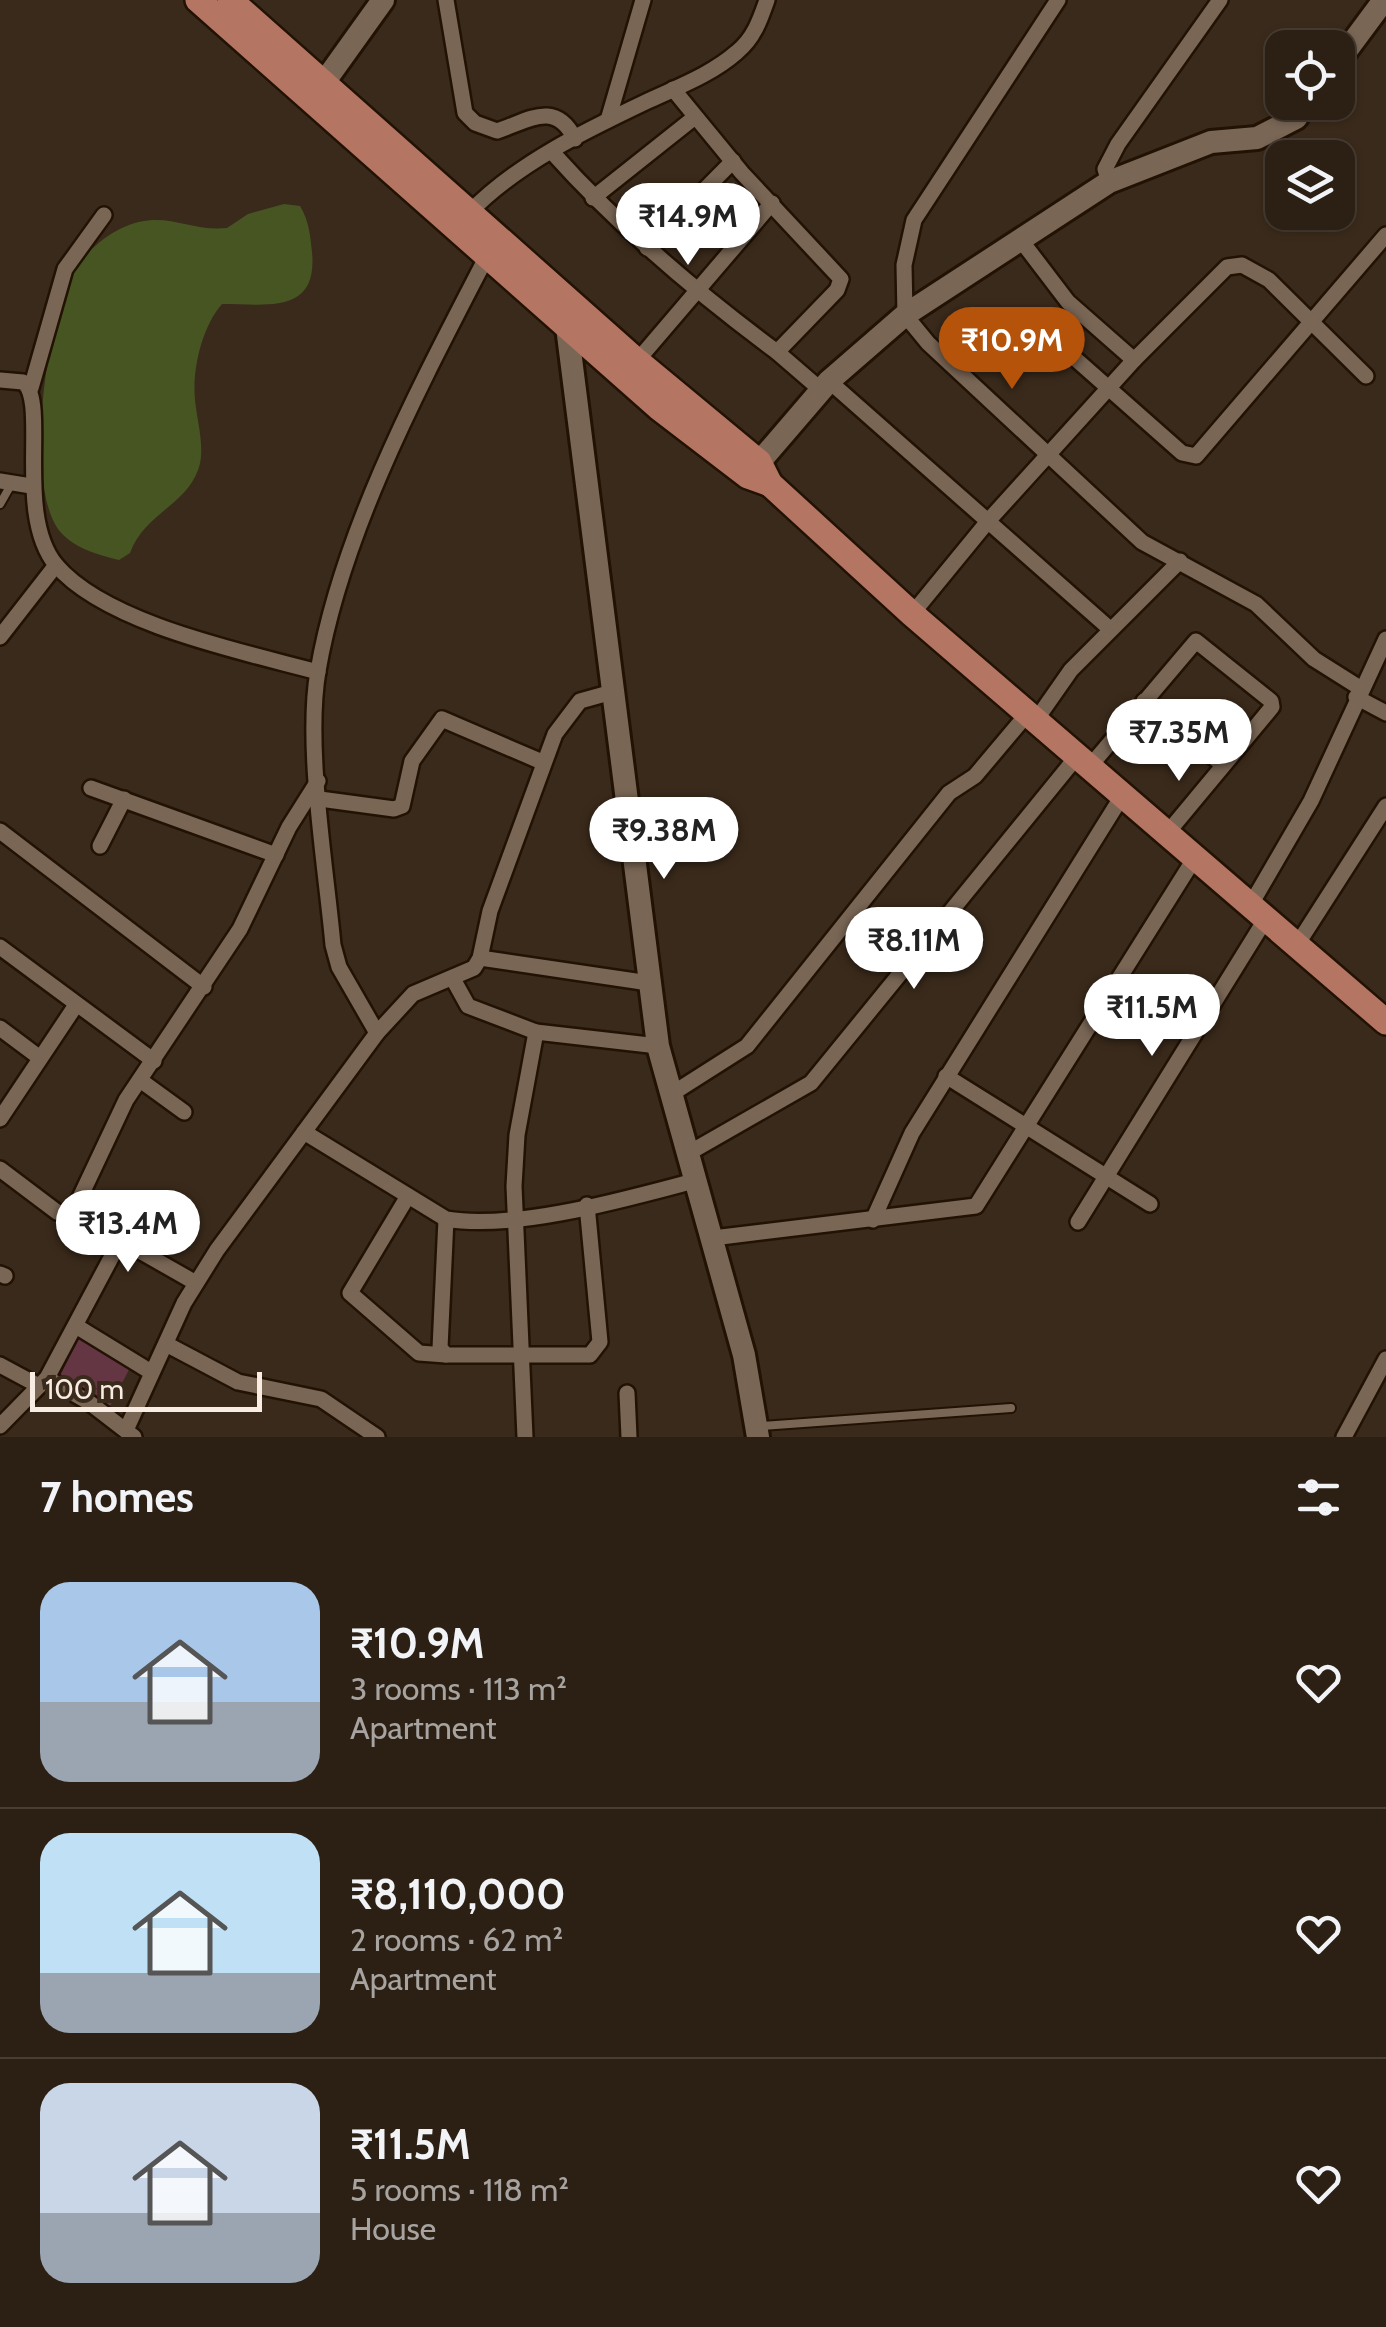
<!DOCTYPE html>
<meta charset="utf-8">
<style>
:root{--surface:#2c2014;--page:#382d22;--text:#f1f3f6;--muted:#a6a3a0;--line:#483e34;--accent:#b45309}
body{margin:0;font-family:Cabin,sans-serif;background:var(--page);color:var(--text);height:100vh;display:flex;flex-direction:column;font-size:38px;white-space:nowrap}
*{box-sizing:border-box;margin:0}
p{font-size:32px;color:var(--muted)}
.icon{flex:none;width:55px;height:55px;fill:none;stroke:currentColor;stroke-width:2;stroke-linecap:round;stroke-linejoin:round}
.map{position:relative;height:1437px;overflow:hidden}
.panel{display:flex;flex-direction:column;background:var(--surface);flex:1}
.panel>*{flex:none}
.fabs{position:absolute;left:1265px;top:30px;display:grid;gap:20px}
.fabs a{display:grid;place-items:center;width:90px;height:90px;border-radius:20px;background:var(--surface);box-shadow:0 2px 8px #0004,0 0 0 2px var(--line);font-size:50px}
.scale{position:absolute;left:30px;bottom:25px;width:232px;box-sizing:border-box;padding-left:10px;border:5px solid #f8ece3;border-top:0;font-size:28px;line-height:35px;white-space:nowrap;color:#f8ece3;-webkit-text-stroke:8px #3a2a1b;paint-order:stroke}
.price{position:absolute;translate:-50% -85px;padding:0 22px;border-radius:35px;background:#fff;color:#222;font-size:32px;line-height:65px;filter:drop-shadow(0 2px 5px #0008)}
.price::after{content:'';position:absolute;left:50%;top:60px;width:30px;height:22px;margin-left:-15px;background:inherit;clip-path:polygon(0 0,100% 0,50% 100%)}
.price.on{background:var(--accent);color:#fff}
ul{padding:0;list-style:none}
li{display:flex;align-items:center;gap:30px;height:250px;padding:0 40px}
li+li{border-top:2px solid var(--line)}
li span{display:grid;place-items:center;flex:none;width:280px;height:200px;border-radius:30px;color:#555}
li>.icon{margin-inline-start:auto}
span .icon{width:120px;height:120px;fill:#fffc;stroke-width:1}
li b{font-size:42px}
h2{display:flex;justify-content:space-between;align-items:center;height:120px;padding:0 40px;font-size:42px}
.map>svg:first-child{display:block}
</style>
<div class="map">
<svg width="1386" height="1437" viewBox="0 0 1386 1437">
<rect width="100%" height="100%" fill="#3a2a1b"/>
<polygon fill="#643643" points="79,1337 132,1364 109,1408 57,1382"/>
<path fill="#475523" d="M 284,204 L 300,206 C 309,221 310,234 312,252 C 318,315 267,304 222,304 C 202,327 192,369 195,400 C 197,421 206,450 198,470 C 185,506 144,514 130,553 L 119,560 C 98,555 71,547 58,529 C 24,481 46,307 81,261 C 91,248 107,235 122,228 C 164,208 187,232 227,228 L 248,214 Z"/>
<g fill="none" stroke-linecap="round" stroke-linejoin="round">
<g stroke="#211204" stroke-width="12">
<g id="lane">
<polyline points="0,504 12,483"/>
<polyline points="761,1426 1011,1408"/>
</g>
</g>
<g stroke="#211204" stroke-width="20">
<g id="street">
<path d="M 446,0 L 465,113 L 475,123 L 497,131 C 528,121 555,99 575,139"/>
<polyline points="1058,0 914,220 904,265 905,315 928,343 1142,542 1256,604 1314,659 1360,688"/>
<polyline points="673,89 742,173 841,279 837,290 777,352 821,390"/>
<polyline points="608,120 643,0"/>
<path d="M 552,152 C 620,228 696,292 777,352"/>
<polyline points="1109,182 1105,169 1118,144 1220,0"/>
<polyline points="593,198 695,117"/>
<path d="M 469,213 C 517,163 587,130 650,100 C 680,86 712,74 737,52 C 754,38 760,20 767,0"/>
<polyline points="1020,239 1068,302 1134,360"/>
<polyline points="647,248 733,161"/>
<polyline points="1036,324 1182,453 1196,456 1386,235"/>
<polyline points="637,361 772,203"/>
<path d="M 0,380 L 23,382 C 49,401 14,514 56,565 C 106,624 244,652 318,672"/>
<polyline points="829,381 1110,629"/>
<polyline points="31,388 65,269 104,215"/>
<polyline points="0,481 31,486"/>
<polyline points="912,614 989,520 1134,360 1227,267 1242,265 1269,280 1366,376"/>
<polyline points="0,637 56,565"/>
<polyline points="1356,697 1386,713"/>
<polyline points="1144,701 1223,765"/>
<polyline points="1036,720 1071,670 1180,561"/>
<polyline points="1091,765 1196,641 1271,701 1272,707 1169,831"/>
<polyline points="91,788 276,855"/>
<polyline points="320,799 394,809 402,806 412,761 442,719 542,762"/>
<polyline points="0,831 204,987"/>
<polyline points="100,846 124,799"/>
<polyline points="1250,906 1311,801 1386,639"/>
<polyline points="0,947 154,1061"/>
<polyline points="1295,948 1386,806"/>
<polyline points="480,958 649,983"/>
<polyline points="453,979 468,1006 536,1032 658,1046"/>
<polyline points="0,1028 40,1058"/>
<path d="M 377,1033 L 339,967 L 333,945 C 326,867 305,746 318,671 C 342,530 422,382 487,256"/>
<polyline points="946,1076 1150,1204"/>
<polyline points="140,1080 184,1112"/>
<polyline points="670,1095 747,1046 949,793 975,776 1028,713"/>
<polyline points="0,1119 76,1005"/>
<path d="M 304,1132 L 446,1219 C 514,1231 626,1199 694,1181"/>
<polyline points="687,1154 811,1083 1079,754"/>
<polyline points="0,1169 57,1212 68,1214 76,1206 126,1100 240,929 289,827 318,781"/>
<polyline points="408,1196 350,1293 419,1353 446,1355"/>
<polyline points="446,1219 440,1348 446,1355 590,1355 600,1342 587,1205"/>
<polyline points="873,1220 912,1133 1124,793"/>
<polyline points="1078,1222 1265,920"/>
<polyline points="713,1238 976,1206 1196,856"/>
<polyline points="0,1274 5,1276"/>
<polyline points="76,1326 151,1372"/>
<polyline points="168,1345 238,1382 321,1399 377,1437"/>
<polyline points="0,1365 39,1386"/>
<polyline points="47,1378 90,1403 134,1437"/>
<polyline points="627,1393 629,1437"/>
<polyline points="0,1426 47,1378 119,1243 124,1242 196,1283"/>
<polyline points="127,1428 184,1303 217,1250 377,1033 413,994 474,968 480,958 490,911 555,734 580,701 616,691"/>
<polyline points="525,1437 514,1186 517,1135 536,1032"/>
<polyline points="1344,1437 1386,1359"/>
</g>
</g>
<g stroke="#211204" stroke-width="28">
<g id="secondary">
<polyline points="1338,62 1384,0"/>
<polyline points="315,95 383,0"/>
<polyline points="567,327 658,1046 744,1355 758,1437"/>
<polyline points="750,473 829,381 905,315 1109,182 1211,142 1257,138 1296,118 1307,102"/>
</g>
</g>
<g stroke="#211204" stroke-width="30">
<g id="primary">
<polyline points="198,0 658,407 748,476 770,484"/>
<polyline points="230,0 637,361 759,462 770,484 912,614 1386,1022"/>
</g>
</g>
<use href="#lane" stroke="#796655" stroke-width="8"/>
<use href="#street" stroke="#796655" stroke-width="15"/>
<use href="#secondary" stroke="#796655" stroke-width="22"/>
<use href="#primary" stroke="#b47563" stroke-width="25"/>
</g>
</svg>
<div class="fabs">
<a><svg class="icon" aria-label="locate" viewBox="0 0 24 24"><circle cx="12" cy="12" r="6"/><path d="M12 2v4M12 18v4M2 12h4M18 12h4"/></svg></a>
<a><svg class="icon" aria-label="layers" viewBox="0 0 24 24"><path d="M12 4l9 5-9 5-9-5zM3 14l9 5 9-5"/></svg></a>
</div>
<div class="scale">100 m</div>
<b class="price" style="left:688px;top:268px">₹14.9M</b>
<b class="price on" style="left:1012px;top:392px">₹10.9M</b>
<b class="price" style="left:1179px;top:784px">₹7.35M</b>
<b class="price" style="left:664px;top:882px">₹9.38M</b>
<b class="price" style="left:914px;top:992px">₹8.11M</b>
<b class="price" style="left:1152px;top:1059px">₹11.5M</b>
<b class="price" style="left:128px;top:1275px">₹13.4M</b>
</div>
<section class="panel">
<h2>7 homes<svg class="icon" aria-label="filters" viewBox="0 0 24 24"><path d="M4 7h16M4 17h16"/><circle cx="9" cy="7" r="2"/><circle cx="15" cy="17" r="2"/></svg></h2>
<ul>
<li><span style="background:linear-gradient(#a9c7e8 60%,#9aa5b1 0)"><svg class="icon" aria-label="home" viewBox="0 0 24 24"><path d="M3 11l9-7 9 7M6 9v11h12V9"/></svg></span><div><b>₹10.9M</b><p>3 rooms · 113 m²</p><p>Apartment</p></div><svg class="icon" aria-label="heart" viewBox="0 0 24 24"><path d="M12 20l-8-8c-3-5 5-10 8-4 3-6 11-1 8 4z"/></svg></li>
<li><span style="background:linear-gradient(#bfe0f5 70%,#9aa5b1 0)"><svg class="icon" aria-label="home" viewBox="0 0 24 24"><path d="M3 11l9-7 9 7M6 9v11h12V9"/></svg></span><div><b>₹8,110,000</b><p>2 rooms · 62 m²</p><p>Apartment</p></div><svg class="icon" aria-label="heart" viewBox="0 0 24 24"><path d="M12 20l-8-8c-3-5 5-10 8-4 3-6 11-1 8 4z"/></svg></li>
<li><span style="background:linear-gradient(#c9d6e8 65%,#9aa5b1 0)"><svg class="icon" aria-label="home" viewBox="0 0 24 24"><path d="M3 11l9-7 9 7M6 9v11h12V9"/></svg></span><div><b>₹11.5M</b><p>5 rooms · 118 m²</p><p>House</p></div><svg class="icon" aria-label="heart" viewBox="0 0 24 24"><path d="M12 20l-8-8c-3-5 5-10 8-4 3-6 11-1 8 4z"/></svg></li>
</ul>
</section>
